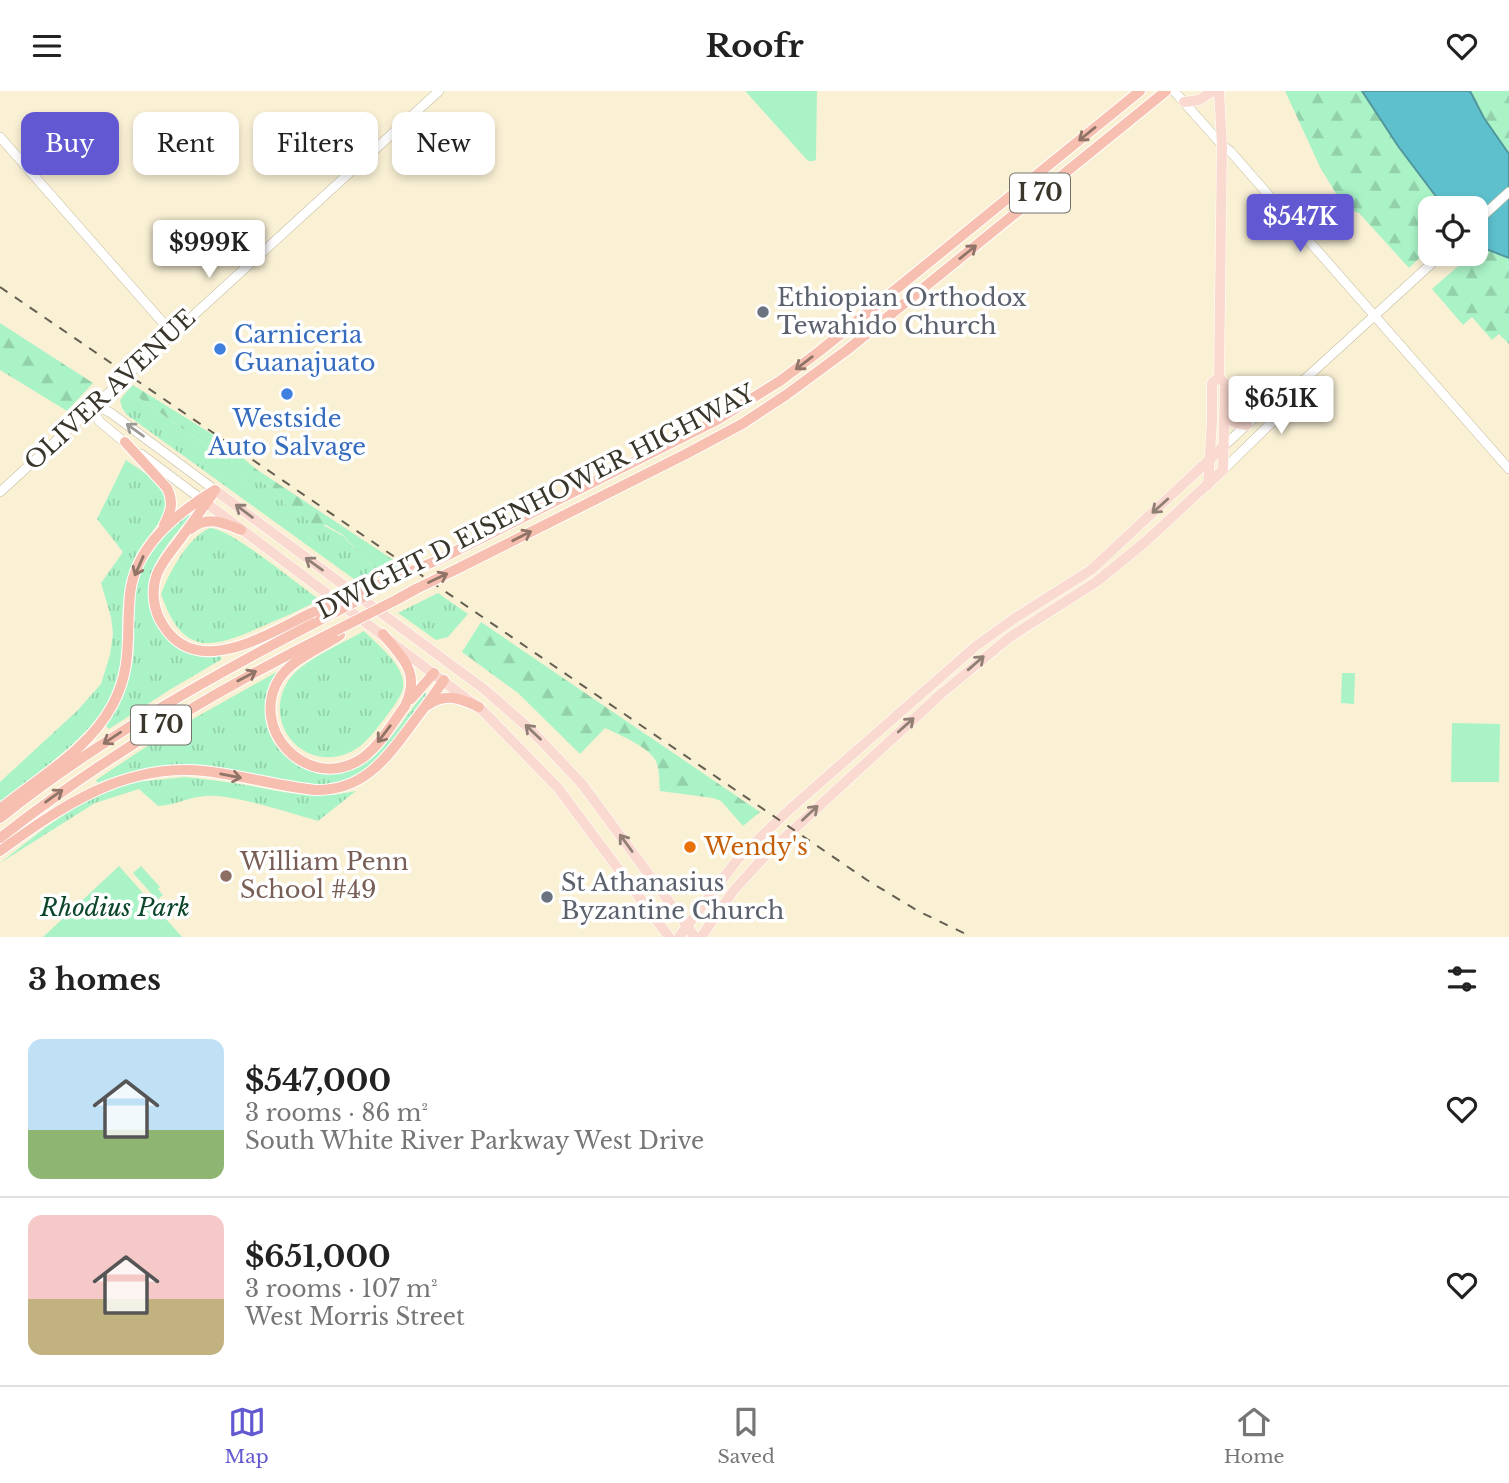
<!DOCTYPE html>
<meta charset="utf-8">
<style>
:root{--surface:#fff;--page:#f6f6f6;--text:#222;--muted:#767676;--line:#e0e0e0;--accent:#6258d1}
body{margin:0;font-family:"Libre Baskerville",serif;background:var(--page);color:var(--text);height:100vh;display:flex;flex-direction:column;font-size:26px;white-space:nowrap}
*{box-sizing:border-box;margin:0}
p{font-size:23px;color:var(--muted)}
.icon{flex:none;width:38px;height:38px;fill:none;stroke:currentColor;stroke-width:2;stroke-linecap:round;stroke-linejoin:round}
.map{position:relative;height:846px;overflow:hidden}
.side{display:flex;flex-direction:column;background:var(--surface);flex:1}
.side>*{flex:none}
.banner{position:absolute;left:21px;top:21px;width:700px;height:63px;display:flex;gap:14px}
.buttons{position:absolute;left:1418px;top:105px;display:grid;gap:14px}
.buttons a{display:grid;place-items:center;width:70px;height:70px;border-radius:14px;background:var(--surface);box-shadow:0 4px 10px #0003;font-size:35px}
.price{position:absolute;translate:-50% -60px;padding:0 16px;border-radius:7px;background:#fff;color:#222;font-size:23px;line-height:46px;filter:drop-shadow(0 2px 4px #0008)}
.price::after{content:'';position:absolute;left:50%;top:42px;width:21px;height:16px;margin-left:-10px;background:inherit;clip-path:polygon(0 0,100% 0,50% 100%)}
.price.on{background:var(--accent);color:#fff}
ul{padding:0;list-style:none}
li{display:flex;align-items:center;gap:21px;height:175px;padding:0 28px}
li+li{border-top:2px solid var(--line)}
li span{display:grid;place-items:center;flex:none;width:196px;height:140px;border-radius:14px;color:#555}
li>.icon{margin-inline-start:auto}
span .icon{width:84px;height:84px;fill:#fffc;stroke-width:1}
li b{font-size:30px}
h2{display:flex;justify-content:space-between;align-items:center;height:84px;padding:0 28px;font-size:30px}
.pill{padding:0 24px;border-radius:14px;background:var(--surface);box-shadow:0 4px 10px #0003;font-size:24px;line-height:63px}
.pill.on{background:var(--accent);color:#fff}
header{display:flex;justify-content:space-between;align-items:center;height:91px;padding:0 28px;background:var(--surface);font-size:32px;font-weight:800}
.tabs{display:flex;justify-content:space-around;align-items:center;height:98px;border-top:2px solid var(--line);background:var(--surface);font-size:19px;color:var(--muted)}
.tabs a{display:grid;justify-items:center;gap:4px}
.tabs .on{color:var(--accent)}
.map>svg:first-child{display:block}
</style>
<header><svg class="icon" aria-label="menu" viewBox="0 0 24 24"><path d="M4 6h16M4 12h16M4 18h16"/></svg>Roofr<svg class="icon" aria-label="heart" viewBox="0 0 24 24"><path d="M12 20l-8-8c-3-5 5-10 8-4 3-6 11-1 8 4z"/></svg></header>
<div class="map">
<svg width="1509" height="846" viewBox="0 0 1509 846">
<defs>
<pattern id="grass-tufts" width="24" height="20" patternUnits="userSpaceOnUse" patternTransform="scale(1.75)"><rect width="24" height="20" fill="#aaf3c7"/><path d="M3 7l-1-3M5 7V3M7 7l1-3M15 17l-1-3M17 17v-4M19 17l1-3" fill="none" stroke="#93d1ab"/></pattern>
<pattern id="forest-firs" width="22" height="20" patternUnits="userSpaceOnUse" patternTransform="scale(1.75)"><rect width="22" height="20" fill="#aaf3c7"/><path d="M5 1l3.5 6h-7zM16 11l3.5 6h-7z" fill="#93d1ab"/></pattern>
</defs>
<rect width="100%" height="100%" fill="#faf1d5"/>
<g fill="url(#grass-tufts)">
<polygon points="128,299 227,369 245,390 259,390 273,397 286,414 343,445 364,468 382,482 358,491 127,324 122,317 120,309"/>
<path d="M 126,369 C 137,377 151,385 160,395 C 180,418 146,444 136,464 C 132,472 129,481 127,490 C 119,518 125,550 120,580 C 110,636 42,677 0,711 L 0,691 L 78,619 L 101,593 L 110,564 L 113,543 L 111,526 L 101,492 L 123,461 L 97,428 Z"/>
<path d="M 188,420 L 190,425 C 176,443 158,462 151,484 C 139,525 178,575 220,565 L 222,568 L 171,598 L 109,638 L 106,635 C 120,610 134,584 134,554 C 135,534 131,510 137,490 C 147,462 168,441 188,420 Z"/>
<path d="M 210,437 C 230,437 300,495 320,509 C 299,519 278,529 256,538 C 205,561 181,560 161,503 C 169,482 188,446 210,437 Z"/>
<polygon points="438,502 468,523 448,546 436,549 398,522"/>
<path d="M 364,540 C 379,556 414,580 400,605 C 396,613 390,620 385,627 C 374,641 363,657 346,663 C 298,680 260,626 291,586 C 306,568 343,552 364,540 Z"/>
<path d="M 280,579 C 272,594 264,607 265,624 C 268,666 313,692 352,679 C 378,671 401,631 418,610 L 425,602 L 428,604 C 399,642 373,695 319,695 L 171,675 C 145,677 122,682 98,692 L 96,689 L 161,646 Z"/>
<path d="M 185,686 C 209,689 233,691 257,696 C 292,703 320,708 356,700 L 318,730 C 289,722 234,703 206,705 C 189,706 176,714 158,715 L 139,698 L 95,712 L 0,772 L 46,736 L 80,713 L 97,705 L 126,692 Z"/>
</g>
<g fill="url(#forest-firs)">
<polygon points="1285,0 1362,0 1443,117 1430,117 1430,157 1409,177 1359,122 1344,116 1320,76"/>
<polygon points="1470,0 1509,0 1509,63 1484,27"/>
<polygon points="1482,153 1487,158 1509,167 1509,253 1499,243 1492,249 1472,226 1463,234 1432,198 1472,163 1475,163 1475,160"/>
<polygon points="0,232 3,234 93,292 67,320 0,279"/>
<polygon points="133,294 220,348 256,378 401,474 382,482 364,468 343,444 326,434 315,434 286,414 273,397 259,390 245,390 237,382 228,382 227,369 128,299"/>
<path d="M 481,531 L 760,721 L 743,735 L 721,710 L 713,707 L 660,700 C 659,690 660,675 654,667 C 646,655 618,643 605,637 L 580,663 L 518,602 L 462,561 Z"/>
</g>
<g fill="#aaf3c7">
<polygon points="747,0 817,0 816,68 814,70 808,70 746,1"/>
<polygon points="1342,582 1355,582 1354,613 1341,612"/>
<polygon points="1452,632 1500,633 1499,691 1451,691"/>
<polygon points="119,775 182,846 43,846"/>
<polygon points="141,775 160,796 158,798 163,804 157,809 133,782"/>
</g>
<polygon fill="#5dc0cc" stroke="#52979c" stroke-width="2" points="1362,0 1470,0 1484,27 1509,63 1509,167 1486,158 1475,147 1475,117 1444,116 1398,55"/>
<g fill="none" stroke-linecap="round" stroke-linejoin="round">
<g stroke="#c3ba9f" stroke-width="10">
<g id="secondary">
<polyline points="1174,0 1222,54 1230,60 1509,378"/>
<polyline points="0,46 172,242"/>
<polyline points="1475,132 1509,101"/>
<polyline points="129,355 99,330 92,317 101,317 111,322 215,399"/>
<polyline points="1224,355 1288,295 1304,289 1442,163"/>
<polyline points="141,363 201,408"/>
<polyline points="1223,379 1299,305 1304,289"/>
<polyline points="0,401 439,0"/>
</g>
</g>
<g stroke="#fff" stroke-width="11">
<g id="primary">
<polyline points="1184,11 1199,9 1213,0"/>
<polyline points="1225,326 1236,332 1247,334"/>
<polyline points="1208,394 1212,330 1212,292 1219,286"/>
<polyline points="215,399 484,598 532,640 582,693 695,846"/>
<polyline points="201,408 483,620 558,697 669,846"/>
<polyline points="679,846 737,769 790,718 976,555 1015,527 1091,479 1224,355"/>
<polyline points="701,846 734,799 766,764 942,602 1010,546 1096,491 1144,452 1223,379 1225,293 1219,286 1222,54 1219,0"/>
</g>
</g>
<g stroke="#fff" stroke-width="12">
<g id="highway">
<path d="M 125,351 L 167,397 C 174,411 171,421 164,434"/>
<path d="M 212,404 C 202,417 194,430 184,443 C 175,456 163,468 157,483 C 151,499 153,519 163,534 C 197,590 269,542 311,522"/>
<path d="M 191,438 C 207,424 224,432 241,439"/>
<polyline points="438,469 717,329 780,290 821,259 1140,0"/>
<polyline points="461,476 686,363 742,333 786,304 847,259 1166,0"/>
<polyline points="396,509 416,498"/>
<path d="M 340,544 C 321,557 292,568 279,588 C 249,637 304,698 356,671 C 377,660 391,634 405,615 C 421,581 403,568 383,543"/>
<polyline points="411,608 434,582"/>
<path d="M 428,614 C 446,601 461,608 479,616"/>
<path d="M 0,718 C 39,686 89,659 113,613 C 133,575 126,544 130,503 C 135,455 177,422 215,399"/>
<path d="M 0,727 C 99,648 208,587 320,529"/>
<path d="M 0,747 C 105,665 216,599 335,540"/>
<path d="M 0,760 C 62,715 124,672 204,680 C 241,684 278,695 315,699 C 361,700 384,671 409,637 C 421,621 433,605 444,589"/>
</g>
</g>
<use href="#secondary" stroke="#fff" stroke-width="9"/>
<use href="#primary" stroke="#fad9d0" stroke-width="10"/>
<use href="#highway" stroke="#f7bfb0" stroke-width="10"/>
<polyline stroke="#645f50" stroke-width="2" stroke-dasharray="9 9" stroke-linecap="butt" points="0,196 867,789 918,820 972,846"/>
<g stroke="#fff" stroke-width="12" stroke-linecap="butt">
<g id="highway-bridge">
<polyline points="416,498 461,476"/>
<polyline points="311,522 438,469"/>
<polyline points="320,529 364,506"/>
<polyline points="335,540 396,509"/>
</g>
</g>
<use href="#highway-bridge" stroke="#f7bfb0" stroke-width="10"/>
</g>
<defs><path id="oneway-shaft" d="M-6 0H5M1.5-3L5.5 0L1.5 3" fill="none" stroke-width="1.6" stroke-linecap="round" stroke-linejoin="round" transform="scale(1.75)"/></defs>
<g stroke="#8f7467">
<use href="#oneway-shaft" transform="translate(1087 43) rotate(141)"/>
<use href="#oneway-shaft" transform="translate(968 161) rotate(-39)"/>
<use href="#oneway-shaft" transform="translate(804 272) rotate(143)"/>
<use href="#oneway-shaft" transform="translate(522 445) rotate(-27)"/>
<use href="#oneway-shaft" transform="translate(139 475) rotate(114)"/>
<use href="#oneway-shaft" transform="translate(438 487) rotate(-26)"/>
<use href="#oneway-shaft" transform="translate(247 585) rotate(-28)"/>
<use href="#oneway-shaft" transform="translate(384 643) rotate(127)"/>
<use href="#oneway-shaft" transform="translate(112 647) rotate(146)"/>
<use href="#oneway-shaft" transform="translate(231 685) rotate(11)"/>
<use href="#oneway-shaft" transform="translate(54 705) rotate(-36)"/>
</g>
<use stroke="#9c9a95" href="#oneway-shaft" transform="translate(135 339) rotate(-144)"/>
<g stroke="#907f75">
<use href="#oneway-shaft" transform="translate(1160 415) rotate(138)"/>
<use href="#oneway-shaft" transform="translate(244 420) rotate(-143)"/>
<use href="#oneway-shaft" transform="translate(314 473) rotate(-144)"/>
<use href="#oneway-shaft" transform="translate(976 572) rotate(-41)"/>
<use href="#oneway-shaft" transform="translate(906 634) rotate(-42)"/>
<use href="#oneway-shaft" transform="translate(533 641) rotate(-136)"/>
<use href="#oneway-shaft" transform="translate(810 722) rotate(-43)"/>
<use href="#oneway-shaft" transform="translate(626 752) rotate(-126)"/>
</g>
<g fill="#6b7280" stroke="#fff" stroke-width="2.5">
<circle cx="763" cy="221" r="7"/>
<circle cx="547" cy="806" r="7"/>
</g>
<g fill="#3f7fe0" stroke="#fff" stroke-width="2.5">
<circle cx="220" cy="258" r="7"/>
<circle cx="287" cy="303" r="7"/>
</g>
<circle fill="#e8710a" stroke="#fff" stroke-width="2.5" cx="690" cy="756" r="7"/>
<circle fill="#8d6e63" stroke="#fff" stroke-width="2.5" cx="226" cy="785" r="7"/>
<g text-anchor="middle" stroke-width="7" stroke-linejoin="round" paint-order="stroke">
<g fill="#fff" stroke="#75726b" stroke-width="2">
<rect x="1010" y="82.5" width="60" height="39" rx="5"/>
<rect x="131" y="614.5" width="60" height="39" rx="5"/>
</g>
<g font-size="23" font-weight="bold" fill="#3a362b">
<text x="1040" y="110">I 70</text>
<text x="161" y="642">I 70</text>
</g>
<g font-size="24" fill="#5b616d" stroke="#fff" text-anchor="start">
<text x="777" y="215">Ethiopian Orthodox<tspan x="777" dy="28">Tewahido Church</tspan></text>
<text x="561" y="800">St Athanasius<tspan x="561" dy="28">Byzantine Church</tspan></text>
</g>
<g font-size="24" fill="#366cbe" stroke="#fff" text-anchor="start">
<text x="234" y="252">Carniceria<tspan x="234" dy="28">Guanajuato</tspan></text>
<text x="287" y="336" text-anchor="middle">Westside<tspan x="287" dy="28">Auto Salvage</tspan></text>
</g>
<g font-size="24" fill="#3a362b" stroke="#fff">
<text transform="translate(110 299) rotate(-43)" y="8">OLIVER AVENUE</text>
<text transform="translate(536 411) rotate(-27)" y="8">DWIGHT D EISENHOWER HIGHWAY</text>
</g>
<g font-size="24" fill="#c56008" stroke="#fff" text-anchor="start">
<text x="704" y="764">Wendy's</text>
</g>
<g font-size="24" fill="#785e54" stroke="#fff" text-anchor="start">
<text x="240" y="779">William Penn<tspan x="240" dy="28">School #49</tspan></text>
</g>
<g font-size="24" font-style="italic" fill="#0b452a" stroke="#fff">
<text x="115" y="825">Rhodius Park</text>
</g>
</g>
</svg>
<div class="buttons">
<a><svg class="icon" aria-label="locate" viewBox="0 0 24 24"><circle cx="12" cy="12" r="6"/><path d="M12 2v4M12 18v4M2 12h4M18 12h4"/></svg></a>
</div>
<b class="price on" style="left:1300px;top:163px">$547K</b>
<b class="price" style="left:209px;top:189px">$999K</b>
<b class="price" style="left:1281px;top:345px">$651K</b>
<div class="banner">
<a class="pill on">Buy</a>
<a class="pill">Rent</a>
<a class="pill">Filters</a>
<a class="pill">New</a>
</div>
</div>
<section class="side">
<h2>3 homes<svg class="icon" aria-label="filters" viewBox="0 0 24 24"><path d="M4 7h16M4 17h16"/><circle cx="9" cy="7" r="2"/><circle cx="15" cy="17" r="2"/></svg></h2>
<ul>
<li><span style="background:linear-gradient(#bfe0f5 65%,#8fb573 0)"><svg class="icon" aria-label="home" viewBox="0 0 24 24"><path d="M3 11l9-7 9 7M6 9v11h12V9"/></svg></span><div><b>$547,000</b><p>3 rooms · 86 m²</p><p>South White River Parkway West Drive</p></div><svg class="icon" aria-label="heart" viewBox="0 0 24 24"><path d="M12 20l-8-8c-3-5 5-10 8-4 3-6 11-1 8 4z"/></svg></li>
<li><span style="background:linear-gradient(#f6c9c9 60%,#c2b280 0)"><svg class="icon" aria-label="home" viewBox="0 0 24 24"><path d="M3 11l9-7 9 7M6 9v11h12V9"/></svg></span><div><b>$651,000</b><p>3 rooms · 107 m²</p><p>West Morris Street</p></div><svg class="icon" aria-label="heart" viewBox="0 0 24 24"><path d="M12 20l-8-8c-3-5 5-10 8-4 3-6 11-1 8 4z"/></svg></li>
</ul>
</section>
<nav class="tabs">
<a class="on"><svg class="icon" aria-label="map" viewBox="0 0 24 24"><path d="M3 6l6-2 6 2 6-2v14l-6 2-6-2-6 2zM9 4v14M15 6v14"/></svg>Map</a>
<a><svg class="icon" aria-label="saved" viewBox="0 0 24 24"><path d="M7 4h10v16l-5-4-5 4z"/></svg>Saved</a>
<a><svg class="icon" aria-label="home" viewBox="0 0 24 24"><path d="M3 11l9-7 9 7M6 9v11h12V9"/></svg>Home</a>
</nav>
